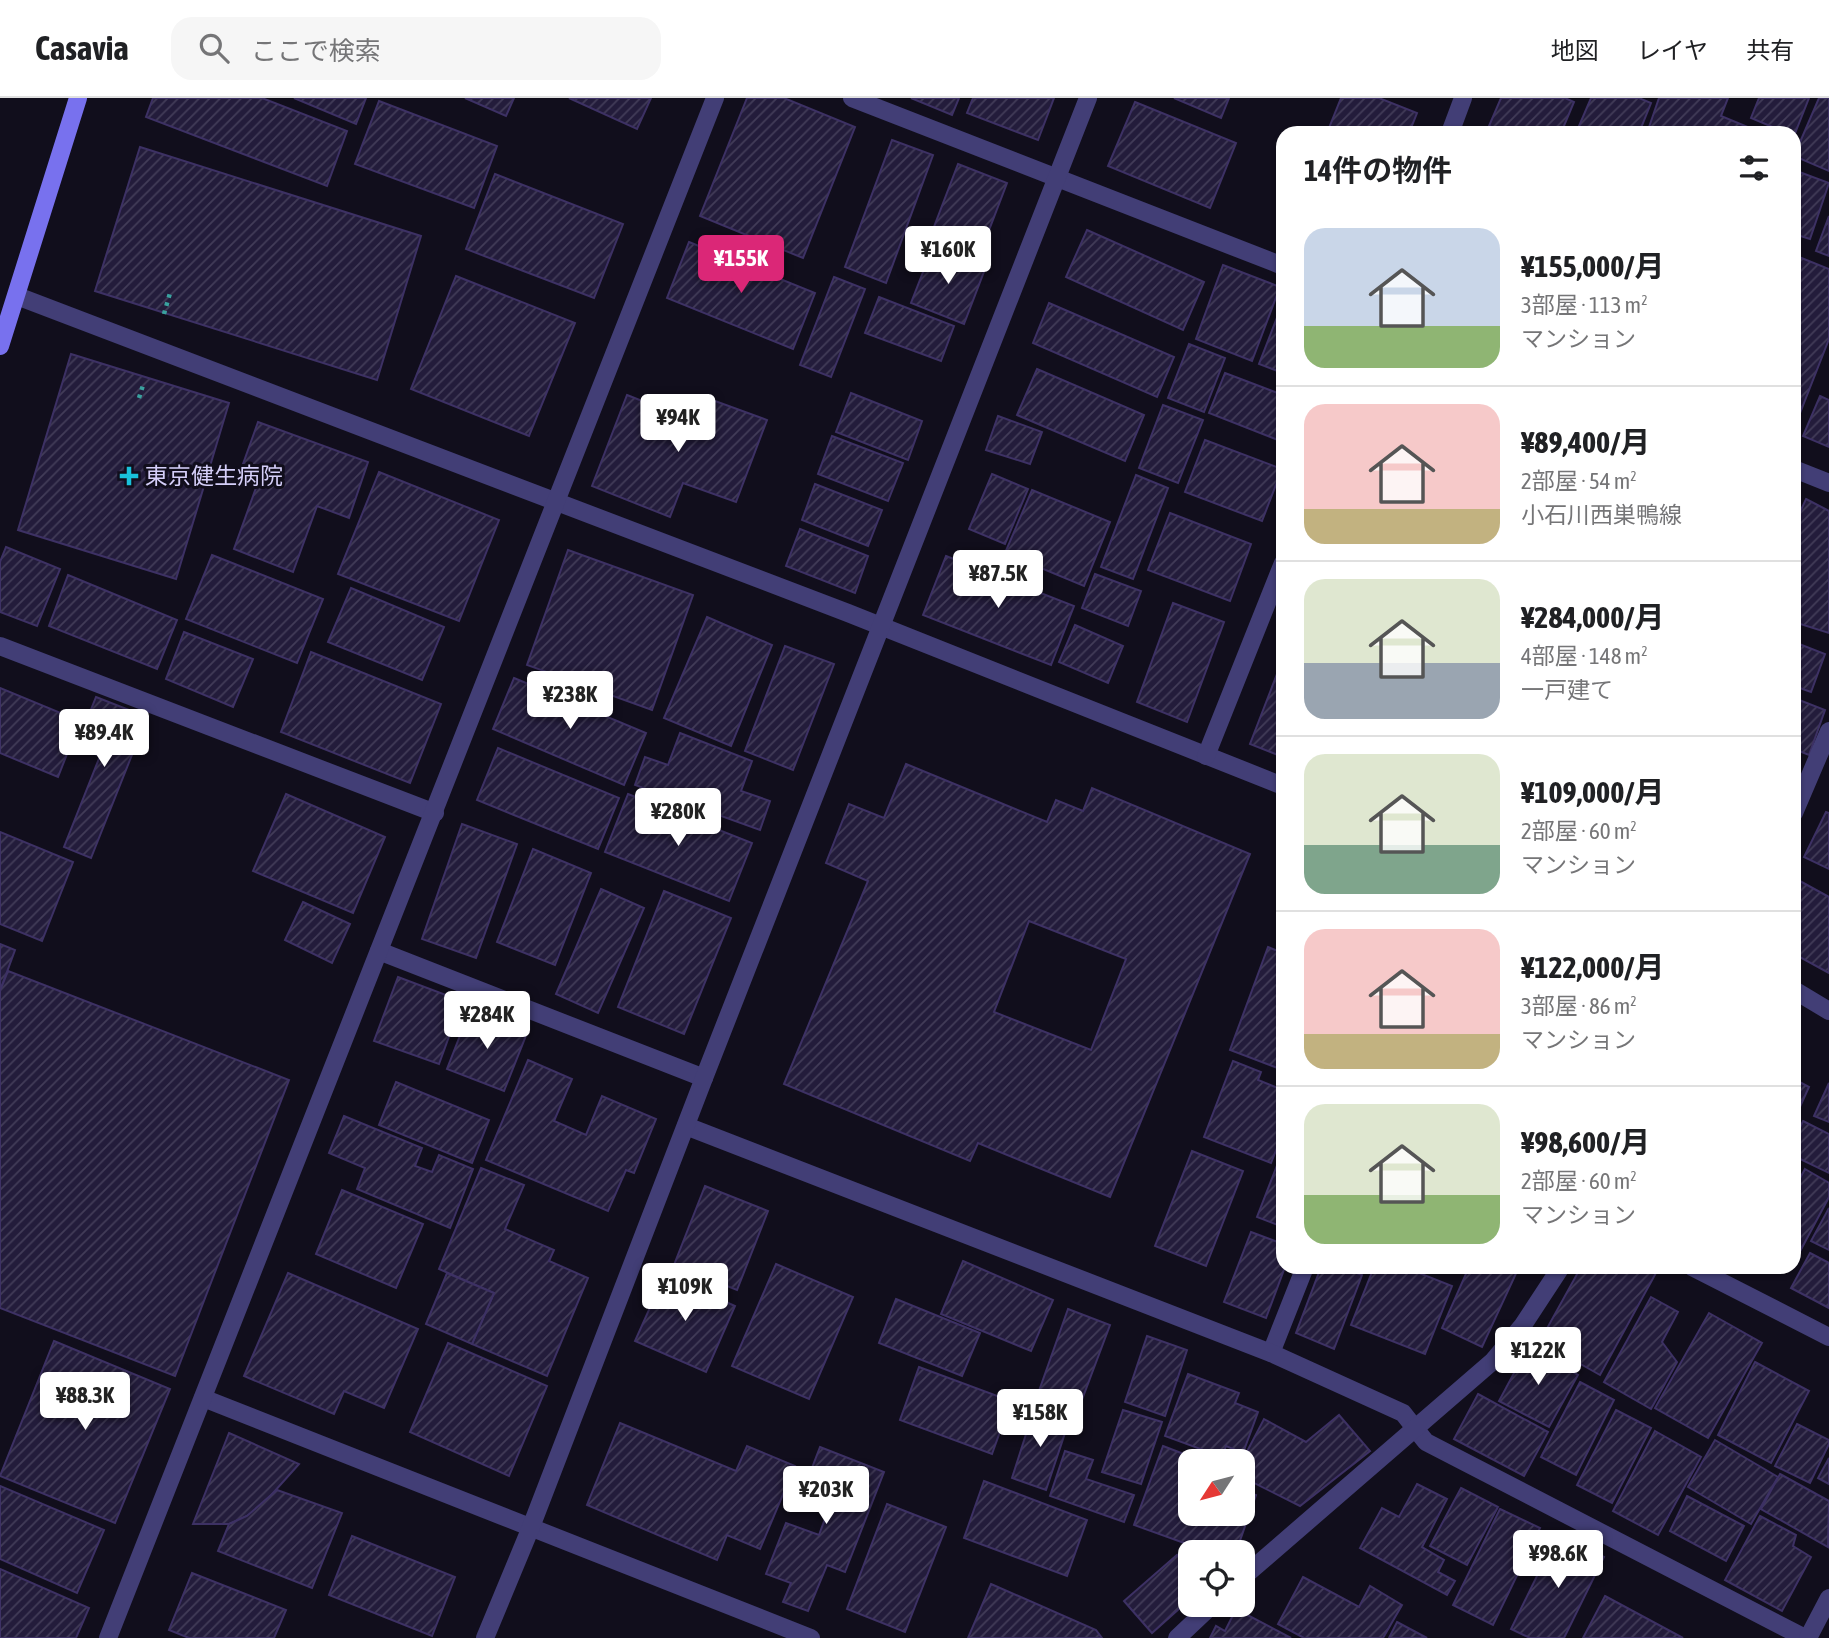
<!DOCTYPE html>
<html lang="ja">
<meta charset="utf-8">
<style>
:root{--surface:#fff;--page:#f6f6f6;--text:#202124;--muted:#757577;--line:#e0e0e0;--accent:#db2777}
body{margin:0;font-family:"Asap Condensed","Noto Sans JP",sans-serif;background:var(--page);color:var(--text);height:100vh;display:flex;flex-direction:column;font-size:26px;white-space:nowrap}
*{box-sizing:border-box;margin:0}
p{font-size:23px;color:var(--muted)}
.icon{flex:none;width:38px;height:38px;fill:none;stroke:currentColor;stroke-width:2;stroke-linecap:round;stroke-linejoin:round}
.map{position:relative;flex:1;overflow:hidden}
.panel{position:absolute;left:1276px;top:28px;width:525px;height:1148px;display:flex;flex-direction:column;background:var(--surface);border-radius:21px;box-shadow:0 2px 5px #0004}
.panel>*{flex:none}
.needle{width:46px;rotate:234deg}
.fabs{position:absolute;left:1178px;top:1351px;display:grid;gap:14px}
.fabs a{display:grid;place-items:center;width:77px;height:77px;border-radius:14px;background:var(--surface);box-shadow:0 2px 5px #0004;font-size:35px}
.price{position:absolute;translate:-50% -60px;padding:0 16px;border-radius:7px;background:#fff;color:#222;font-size:23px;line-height:46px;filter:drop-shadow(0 2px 4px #0008)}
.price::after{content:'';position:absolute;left:50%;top:42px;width:21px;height:16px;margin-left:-10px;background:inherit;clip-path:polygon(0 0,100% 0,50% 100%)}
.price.selected{background:var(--accent);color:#fff}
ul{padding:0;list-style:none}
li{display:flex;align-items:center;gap:21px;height:175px;padding:0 28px}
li+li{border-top:2px solid var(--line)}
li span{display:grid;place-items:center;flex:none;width:196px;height:140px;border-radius:21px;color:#555}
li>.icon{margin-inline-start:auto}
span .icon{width:84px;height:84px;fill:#fffc;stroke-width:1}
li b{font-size:30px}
h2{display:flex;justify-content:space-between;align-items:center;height:84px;padding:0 28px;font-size:30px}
header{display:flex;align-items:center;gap:42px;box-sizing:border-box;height:98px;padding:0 35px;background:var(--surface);border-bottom:2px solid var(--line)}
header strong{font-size:33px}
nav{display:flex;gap:38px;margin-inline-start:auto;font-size:24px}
.search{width:490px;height:63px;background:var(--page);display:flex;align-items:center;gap:18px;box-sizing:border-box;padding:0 24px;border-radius:21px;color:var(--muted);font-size:26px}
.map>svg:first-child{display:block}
</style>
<header>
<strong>Casavia</strong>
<div class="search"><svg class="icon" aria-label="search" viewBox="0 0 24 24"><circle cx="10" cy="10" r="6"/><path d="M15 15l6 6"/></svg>ここで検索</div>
<nav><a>地図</a><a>レイヤ</a><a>共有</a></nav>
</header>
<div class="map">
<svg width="1829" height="1540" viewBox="0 0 1829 1540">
<defs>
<pattern id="building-hatch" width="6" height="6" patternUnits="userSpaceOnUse" patternTransform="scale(1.75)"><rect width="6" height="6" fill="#231c3b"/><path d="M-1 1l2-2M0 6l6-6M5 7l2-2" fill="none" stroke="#423c58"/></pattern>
</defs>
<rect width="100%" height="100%" fill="#110e1c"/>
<g fill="url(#building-hatch)" stroke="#3d3164" stroke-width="2" fill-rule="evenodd">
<polygon points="153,0 262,0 347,33 327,88 146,19"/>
<polygon points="294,0 366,0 356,26"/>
<polygon points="465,0 514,0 506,18"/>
<polygon points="569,0 651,0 637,31"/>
<polygon points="747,0 784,0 855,29 803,160 700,118"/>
<polygon points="911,0 959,0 952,17"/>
<polygon points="973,0 1054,0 1038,42 967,15"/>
<polygon points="1174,0 1229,0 1221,20"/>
<polygon points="1341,0 1379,0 1417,15 1409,35 1327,35"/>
<polygon points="1501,0 1565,0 1574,4 1561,35 1506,35 1489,28"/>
<polygon points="1591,0 1639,0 1651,5 1639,35 1576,35"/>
<polygon points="1659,0 1728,0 1721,18 1762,35 1647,35"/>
<polygon points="1759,0 1809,0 1794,38 1794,35 1787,35 1751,20"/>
<polygon points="1819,0 1829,0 1829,73 1794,58"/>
<polygon points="379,3 497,48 474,110 355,66"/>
<polygon points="1135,4 1236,45 1210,110 1108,68"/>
<polygon points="892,42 933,57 886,185 845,169"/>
<polygon points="140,49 421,138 377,282 95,193"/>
<polygon points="958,66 1007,85 978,161 929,142"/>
<polygon points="1794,72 1829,85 1810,141 1794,136"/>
<polygon points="495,76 623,126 594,200 466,151"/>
<polygon points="1829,118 1829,158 1816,153"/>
<polygon points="1087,132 1204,184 1183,232 1066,179"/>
<polygon points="689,144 815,195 793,251 667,200"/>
<polygon points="932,151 985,171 964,226 911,205"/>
<polygon points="1794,157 1829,171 1829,241 1795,328"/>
<polygon points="1223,167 1280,189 1252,263 1196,241"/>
<polygon points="456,178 575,225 529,338 411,291"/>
<polygon points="834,179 865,191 831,279 800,267"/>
<polygon points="879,199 954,228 941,263 865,235"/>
<polygon points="1283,204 1283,275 1259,266"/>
<polygon points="1049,205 1174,259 1157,299 1033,245"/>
<polygon points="1189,246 1225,260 1204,314 1168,300"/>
<polygon points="71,256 229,305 176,481 18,432"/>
<polygon points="1037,271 1144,317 1125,363 1017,317"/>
<polygon points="1225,275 1283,297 1283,344 1209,315"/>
<polygon points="851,295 922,323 908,362 836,334"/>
<polygon points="627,297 698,325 707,300 767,322 736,404 683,385 670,419 592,388"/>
<polygon points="1820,298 1829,302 1829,349 1803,338"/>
<polygon points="1163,307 1203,322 1178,385 1139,370"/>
<polygon points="998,318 1042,334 1030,366 986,352"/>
<polygon points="258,324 368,364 349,420 317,408 293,474 234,451 257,387 238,380"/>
<polygon points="832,338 903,365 888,403 818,376"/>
<polygon points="1205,342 1282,371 1262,423 1185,394"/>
<polygon points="379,374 499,422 459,523 338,476"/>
<polygon points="992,376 1028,391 1005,446 969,431"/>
<polygon points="1136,377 1168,390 1133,481 1101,469"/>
<polygon points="815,386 882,412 868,448 802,422"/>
<polygon points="1032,392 1110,424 1084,488 1005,455"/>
<polygon points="1806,401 1829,413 1829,535 1794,524 1794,427"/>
<polygon points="1170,415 1251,446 1230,503 1148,472"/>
<polygon points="800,431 868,458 855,495 786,468"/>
<polygon points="6,449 60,471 37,528 0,514 0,464"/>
<polygon points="568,452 693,497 652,612 527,567"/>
<polygon points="212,457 323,501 297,565 186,521"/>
<polygon points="946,458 1074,508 1051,567 923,517"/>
<polygon points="1095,476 1141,493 1128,528 1082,510"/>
<polygon points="68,477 177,522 157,571 49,528"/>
<polygon points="351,490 444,529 422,582 328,544"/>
<polygon points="1173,505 1224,524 1187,624 1137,604"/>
<polygon points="707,519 772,547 731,648 664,620"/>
<polygon points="1075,527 1123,548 1108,585 1059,564"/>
<polygon points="184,534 253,561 233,609 166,581"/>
<polygon points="1794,544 1825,556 1811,594 1794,588"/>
<polygon points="785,548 834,566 793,672 745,653"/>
<polygon points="311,554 441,606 410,685 281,634"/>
<polygon points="1277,576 1283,578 1283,659 1250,646"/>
<polygon points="514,580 646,635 624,687 493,631"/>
<polygon points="0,590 80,623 58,679 0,655"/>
<polygon points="96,599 147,619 91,760 64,749 100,658 76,649"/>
<polygon points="1794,600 1825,612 1809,657 1794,651"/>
<polygon points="680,635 752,663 741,693 770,703 760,732 635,687 645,659 668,667"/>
<polygon points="498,650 619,700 598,751 477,702"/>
<path d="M 906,666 L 1047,724 L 1056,702 L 1083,713 L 1092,690 L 1250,756 L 1110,1099 L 978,1045 L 970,1063 L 784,986 L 868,783 L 826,765 L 849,706 L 884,720 ZM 1029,823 L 1126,861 L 1091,952 L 994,914 Z"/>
<polygon points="286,696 385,739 353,815 253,773"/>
<polygon points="628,696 752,745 729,803 605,754"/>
<polygon points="1826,714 1829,715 1829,771 1804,759"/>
<polygon points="462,726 517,746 476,860 422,841"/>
<polygon points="0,734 73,764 42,843 0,826"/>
<polygon points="533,751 591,775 555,867 497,844"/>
<polygon points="1798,782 1829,799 1829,875 1794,856 1794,789"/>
<polygon points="601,791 644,810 598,915 556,896"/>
<polygon points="664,793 731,820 684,936 618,909"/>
<polygon points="303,804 350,826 332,865 285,842"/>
<polygon points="0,846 15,852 0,893"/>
<polygon points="1268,849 1283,855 1283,972 1230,952"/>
<polygon points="8,873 289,982 175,1278 0,1210 0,893"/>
<polygon points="398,879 462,903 439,966 374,943"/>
<polygon points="470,912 527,935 504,993 447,971"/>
<polygon points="528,962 572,981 554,1023 586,1037 602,998 656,1021 634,1075 626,1072 608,1113 486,1062"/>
<polygon points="1233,963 1261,974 1258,982 1283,992 1283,1035 1271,1065 1204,1039"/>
<polygon points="1794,981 1809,989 1794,1022"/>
<polygon points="396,984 489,1022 472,1065 379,1027"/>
<polygon points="1829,985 1829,1024 1814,1018"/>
<polygon points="344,1018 422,1050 415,1068 432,1074 439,1057 473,1071 450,1130 357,1091 365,1070 329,1055"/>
<polygon points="1803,1023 1829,1036 1829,1075 1794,1058 1794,1042"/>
<polygon points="1283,1052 1283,1129 1257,1119"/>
<polygon points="1192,1053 1243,1073 1206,1168 1155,1148"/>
<polygon points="481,1070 524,1087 505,1131 554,1152 549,1163 588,1180 547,1278 472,1246 494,1195 439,1171"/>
<polygon points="1805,1071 1829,1085 1829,1099 1796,1161 1794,1160 1794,1091"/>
<polygon points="705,1088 768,1113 737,1192 674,1167"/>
<polygon points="342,1092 423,1126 396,1190 316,1156"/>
<polygon points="1829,1110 1829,1152 1811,1143"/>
<polygon points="1251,1134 1283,1146 1283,1169 1285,1169 1266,1220 1224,1204"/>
<polygon points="1810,1155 1829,1165 1829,1210 1791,1190"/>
<polygon points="963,1163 1053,1202 1031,1253 941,1216"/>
<polygon points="776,1166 853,1199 809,1301 732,1268"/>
<polygon points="1321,1169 1342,1169 1362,1177 1334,1251 1296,1235"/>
<polygon points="1374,1169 1404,1169 1452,1188 1425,1256 1351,1227"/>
<polygon points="1469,1169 1519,1169 1482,1249 1442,1230"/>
<polygon points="1581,1169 1645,1169 1656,1175 1600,1277 1540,1243"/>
<polygon points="288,1175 418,1231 384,1310 344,1293 334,1316 244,1278"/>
<polygon points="447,1175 494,1195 472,1246 426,1226"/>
<polygon points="665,1176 735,1208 706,1274 635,1243"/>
<polygon points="1651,1199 1678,1214 1662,1244 1677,1264 1651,1311 1604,1284"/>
<polygon points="896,1201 980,1235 962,1278 879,1245"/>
<polygon points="1068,1211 1110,1227 1080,1307 1039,1293"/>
<polygon points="1709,1215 1762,1245 1708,1340 1655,1310"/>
<polygon points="1147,1238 1187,1252 1165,1318 1125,1304"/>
<polygon points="54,1243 170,1291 115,1425 0,1378"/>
<polygon points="448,1245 547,1288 509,1378 410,1334"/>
<polygon points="1528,1249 1578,1277 1549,1329 1499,1303"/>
<polygon points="1755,1264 1809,1293 1771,1365 1718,1337"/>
<polygon points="919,1269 1011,1303 992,1356 900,1322"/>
<polygon points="1188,1276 1239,1295 1235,1305 1258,1314 1243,1355 1226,1348 1222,1359 1165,1338"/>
<polygon points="1580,1284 1614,1302 1576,1377 1541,1359"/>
<polygon points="1478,1296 1548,1334 1524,1378 1454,1341"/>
<polygon points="1034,1311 1069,1323 1046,1392 1012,1380"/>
<polygon points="1123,1312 1162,1324 1141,1386 1102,1374"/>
<polygon points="1616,1312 1651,1330 1612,1405 1577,1387"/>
<polygon points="1339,1317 1370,1353 1300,1408 1242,1379 1242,1363 1264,1321 1306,1344"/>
<polygon points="620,1325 736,1373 747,1348 795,1368 760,1451 727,1437 717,1462 587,1407"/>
<polygon points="1797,1326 1829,1342 1829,1346 1810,1385 1775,1368"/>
<polygon points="1655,1333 1701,1359 1658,1437 1613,1413"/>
<polygon points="229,1335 299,1366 265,1404 247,1418 229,1426 193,1426"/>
<polygon points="1715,1342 1778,1379 1751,1426 1688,1389"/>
<polygon points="1163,1348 1202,1363 1190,1363 1190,1416 1242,1416 1242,1392 1256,1397 1236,1454 1209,1454 1134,1427"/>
<polygon points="820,1349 884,1374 845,1474 827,1467 808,1513 783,1504 791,1485 766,1476 786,1425 819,1437 830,1407 802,1396"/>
<polygon points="1065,1353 1093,1362 1086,1381 1134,1397 1124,1424 1050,1398"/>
<polygon points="1829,1360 1829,1386 1818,1380"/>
<polygon points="1780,1376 1829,1403 1828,1449 1761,1411"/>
<polygon points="984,1383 1087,1422 1067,1478 964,1440"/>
<polygon points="1417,1386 1447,1401 1422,1449 1444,1462 1438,1474 1455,1483 1447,1497 1360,1450 1382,1410 1399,1419"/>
<polygon points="0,1388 104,1432 77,1495 0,1461"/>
<polygon points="1461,1390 1498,1409 1467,1467 1430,1448"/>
<polygon points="277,1392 342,1415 312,1490 218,1453 229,1426 247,1418"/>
<polygon points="1687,1398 1744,1428 1726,1463 1670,1433"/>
<polygon points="887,1406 946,1429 905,1534 847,1511"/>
<polygon points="1500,1411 1540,1430 1493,1527 1453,1507"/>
<polygon points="1760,1418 1796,1437 1793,1448 1811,1459 1782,1513 1725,1482"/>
<polygon points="1558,1435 1604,1459 1564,1540 1530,1540 1511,1531"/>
<polygon points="352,1438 455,1479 432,1538 329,1497"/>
<polygon points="1177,1457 1190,1472 1190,1501 1152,1535 1124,1503"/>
<polygon points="0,1471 89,1510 76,1540 0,1540"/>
<polygon points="192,1475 286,1512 274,1540 189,1540 169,1532"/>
<polygon points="1303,1479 1359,1509 1370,1488 1402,1507 1383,1540 1304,1540 1278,1526"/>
<polygon points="991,1486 1096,1532 1102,1540 968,1540"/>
<polygon points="1605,1498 1683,1540 1583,1540"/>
<polygon points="1236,1511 1291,1540 1210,1540 1216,1528 1225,1533"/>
<polygon points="1397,1524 1427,1540 1389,1540"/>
</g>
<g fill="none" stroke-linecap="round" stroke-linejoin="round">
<g stroke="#3aa29f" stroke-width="4.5" stroke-dasharray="3.5 5" stroke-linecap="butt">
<polyline points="164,216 170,195"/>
<polyline points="139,300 144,284"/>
</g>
<g stroke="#423e76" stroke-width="18">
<polyline points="1794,892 1829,913"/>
<polyline points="1692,1169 1829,1239"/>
<polyline points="1271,1255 1305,1169"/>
<polyline points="1414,1329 1426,1344 1805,1540"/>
<polyline points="1808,1540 1829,1500"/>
</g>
<g stroke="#423e76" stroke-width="18">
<polyline points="852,0 1283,168"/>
<polyline points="1450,35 1463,0"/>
<polyline points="17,198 848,515 1283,688"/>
<polyline points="1794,371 1829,385"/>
<polyline points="0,548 435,715"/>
<polyline points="1206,658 1283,465"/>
<polyline points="1794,715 1829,633"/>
<polyline points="379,853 704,980"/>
<polyline points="686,1028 1271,1255 1403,1315 1414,1329"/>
<polyline points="203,1300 811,1540"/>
<polyline points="1242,1480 1493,1263 1523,1227 1561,1169"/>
<polyline points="108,1540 715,0"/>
<polyline points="485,1540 531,1429 704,980 1088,0"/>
<polyline points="1177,1540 1212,1507"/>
</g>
<polyline stroke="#7871ee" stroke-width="18" points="0,248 78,0"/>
</g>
<path fill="#19c1db" stroke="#110e1c" stroke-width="2.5" d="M125.5 367.5h7v7h7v7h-7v7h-7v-7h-7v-7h7z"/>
<g text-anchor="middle" stroke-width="6" stroke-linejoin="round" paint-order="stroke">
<g font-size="23" fill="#d5cff9" stroke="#110e1c" text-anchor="start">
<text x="145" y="386">東京健生病院</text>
</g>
</g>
</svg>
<div class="fabs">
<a><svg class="needle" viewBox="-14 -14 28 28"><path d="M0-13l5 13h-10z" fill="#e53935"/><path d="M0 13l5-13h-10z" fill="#757577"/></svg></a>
<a><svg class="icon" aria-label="locate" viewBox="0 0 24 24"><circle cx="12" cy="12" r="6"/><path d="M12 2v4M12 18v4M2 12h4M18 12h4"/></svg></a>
</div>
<b class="price" style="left:948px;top:188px">¥160K</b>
<b class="price selected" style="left:741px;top:197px">¥155K</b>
<b class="price" style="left:678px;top:356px">¥94K</b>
<b class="price" style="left:998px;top:512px">¥87.5K</b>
<b class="price" style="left:570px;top:633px">¥238K</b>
<b class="price" style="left:104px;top:671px">¥89.4K</b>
<b class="price" style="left:678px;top:750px">¥280K</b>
<b class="price" style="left:487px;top:953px">¥284K</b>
<b class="price" style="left:685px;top:1225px">¥109K</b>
<b class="price" style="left:1538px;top:1289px">¥122K</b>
<b class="price" style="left:85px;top:1334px">¥88.3K</b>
<b class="price" style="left:1040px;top:1351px">¥158K</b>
<b class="price" style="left:826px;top:1428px">¥203K</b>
<b class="price" style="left:1558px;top:1492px">¥98.6K</b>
<section class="panel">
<h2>14件の物件<svg class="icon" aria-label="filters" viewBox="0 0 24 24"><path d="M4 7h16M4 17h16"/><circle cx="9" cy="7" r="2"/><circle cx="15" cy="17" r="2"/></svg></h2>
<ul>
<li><span style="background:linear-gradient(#c9d6e8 70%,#8fb573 0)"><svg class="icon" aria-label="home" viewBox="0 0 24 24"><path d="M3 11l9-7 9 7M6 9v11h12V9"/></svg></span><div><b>¥155,000/月</b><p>3部屋 · 113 m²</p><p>マンション</p></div></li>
<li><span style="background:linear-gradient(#f6c9c9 75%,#c2b280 0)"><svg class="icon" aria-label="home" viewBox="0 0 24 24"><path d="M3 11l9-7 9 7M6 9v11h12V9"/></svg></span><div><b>¥89,400/月</b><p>2部屋 · 54 m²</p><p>小石川西巣鴨線</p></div></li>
<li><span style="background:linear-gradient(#dfe7d0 60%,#9aa5b1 0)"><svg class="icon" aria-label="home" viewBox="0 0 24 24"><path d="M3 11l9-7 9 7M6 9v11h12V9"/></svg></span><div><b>¥284,000/月</b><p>4部屋 · 148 m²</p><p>一戸建て</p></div></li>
<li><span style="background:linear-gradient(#dfe7d0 65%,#7fa58c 0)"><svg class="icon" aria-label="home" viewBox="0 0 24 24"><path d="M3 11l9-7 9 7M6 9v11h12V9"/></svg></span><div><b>¥109,000/月</b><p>2部屋 · 60 m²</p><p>マンション</p></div></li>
<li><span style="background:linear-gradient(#f6c9c9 75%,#c2b280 0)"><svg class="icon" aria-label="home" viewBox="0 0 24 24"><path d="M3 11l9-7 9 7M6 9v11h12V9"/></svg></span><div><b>¥122,000/月</b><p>3部屋 · 86 m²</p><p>マンション</p></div></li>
<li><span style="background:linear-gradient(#dfe7d0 65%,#8fb573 0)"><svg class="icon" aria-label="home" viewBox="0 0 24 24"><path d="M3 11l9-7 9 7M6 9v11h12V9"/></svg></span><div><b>¥98,600/月</b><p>2部屋 · 60 m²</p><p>マンション</p></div></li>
</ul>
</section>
</div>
